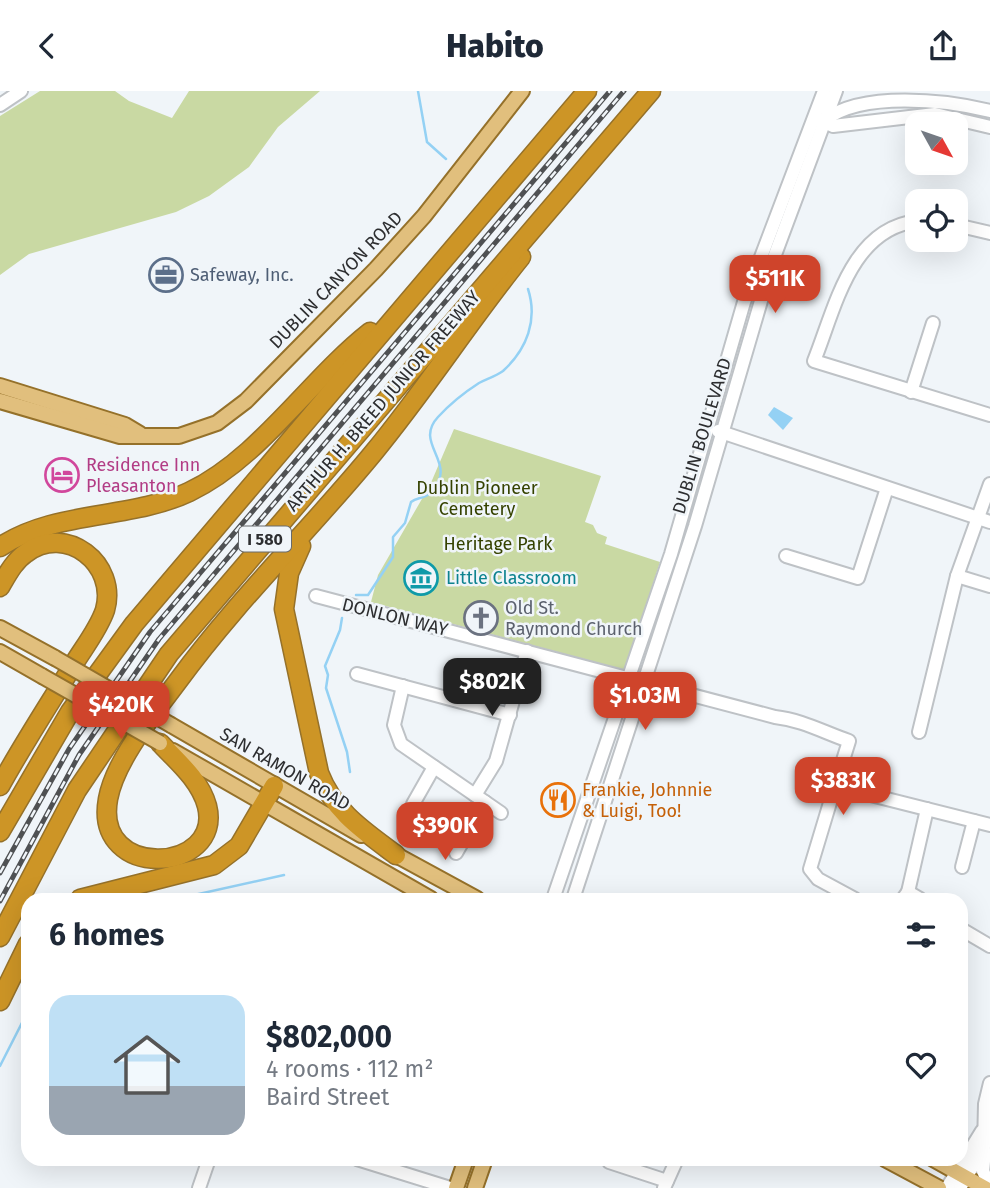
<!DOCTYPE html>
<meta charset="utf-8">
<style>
:root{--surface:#fff;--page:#f6f6f7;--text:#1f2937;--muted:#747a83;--accent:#cf442b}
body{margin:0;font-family:"Fira Sans",sans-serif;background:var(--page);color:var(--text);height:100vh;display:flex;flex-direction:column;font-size:26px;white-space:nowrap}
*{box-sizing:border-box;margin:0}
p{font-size:23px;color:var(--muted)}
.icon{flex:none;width:38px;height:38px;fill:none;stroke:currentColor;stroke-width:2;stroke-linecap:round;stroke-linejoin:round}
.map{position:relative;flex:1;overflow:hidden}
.sheet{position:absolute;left:21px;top:802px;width:947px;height:273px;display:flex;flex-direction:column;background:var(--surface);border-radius:21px;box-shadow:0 7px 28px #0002}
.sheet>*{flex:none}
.needle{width:46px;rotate:130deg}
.fabs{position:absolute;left:905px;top:21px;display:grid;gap:14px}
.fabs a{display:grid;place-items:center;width:63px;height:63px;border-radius:14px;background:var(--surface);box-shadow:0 7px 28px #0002;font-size:35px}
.price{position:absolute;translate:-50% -60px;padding:0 16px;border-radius:14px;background:var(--accent);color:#fff;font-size:23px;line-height:46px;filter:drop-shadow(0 2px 4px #0008)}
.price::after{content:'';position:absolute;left:50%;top:42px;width:21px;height:16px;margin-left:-10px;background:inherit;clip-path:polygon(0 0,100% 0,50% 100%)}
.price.current{background:#222;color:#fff}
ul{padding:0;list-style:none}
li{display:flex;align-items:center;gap:21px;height:175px;padding:0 28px}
li span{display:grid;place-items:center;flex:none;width:196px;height:140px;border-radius:21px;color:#555}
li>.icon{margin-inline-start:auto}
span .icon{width:84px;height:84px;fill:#fffc;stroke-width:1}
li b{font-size:30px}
h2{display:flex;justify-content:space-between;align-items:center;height:84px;padding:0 28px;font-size:30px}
header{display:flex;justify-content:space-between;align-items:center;height:91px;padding:0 28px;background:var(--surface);font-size:32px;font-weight:800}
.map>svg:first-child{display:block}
</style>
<header><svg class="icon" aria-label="back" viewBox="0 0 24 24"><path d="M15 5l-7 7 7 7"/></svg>Habito<svg class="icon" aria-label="share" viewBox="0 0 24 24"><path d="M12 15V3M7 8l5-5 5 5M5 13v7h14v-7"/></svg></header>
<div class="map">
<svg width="990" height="1097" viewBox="0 0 990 1097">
<rect width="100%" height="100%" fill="#f0f5f9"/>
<g fill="#c9d9a3">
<polygon points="40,0 115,0 129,10 172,27 189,0 320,0 278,36 249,76 209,105 176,121 29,163 0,184 0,25"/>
<polygon points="454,338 601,385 585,431 593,434 597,442 607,446 605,453 660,471 625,579 371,511 378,484 430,394"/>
</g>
<polygon fill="#94d1f4" points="774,316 793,327 783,339 768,324"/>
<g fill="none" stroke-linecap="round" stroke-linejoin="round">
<g stroke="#94d1f4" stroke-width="2.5">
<polyline points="418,0 427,51 446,68"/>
<path d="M 356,504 L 368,504 L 393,466 L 393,446 L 405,432 L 411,411 C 417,406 424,408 430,402 C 461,372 412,354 438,326 C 449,314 465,301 479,292 C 487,288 496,285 503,280 C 527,258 538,229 528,198"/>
<polyline points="342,527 340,539 325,575 328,584 326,597 347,661 350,681"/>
<polyline points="176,808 284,784"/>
<polyline points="0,975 28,920"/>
</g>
<g stroke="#bec2c6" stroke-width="16">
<g id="minor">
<polyline points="0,14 21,0"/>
<polyline points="817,28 833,35 935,23 990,36"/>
<path d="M 825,29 C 862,0 946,9 990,20"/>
<path d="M 917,130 C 850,138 835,218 814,270 L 990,324"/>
<polyline points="956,134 990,142"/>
<polyline points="911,301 933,232"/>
<polyline points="718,340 990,431"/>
<polyline points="786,465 858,487 887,397"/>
<polyline points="957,485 990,495"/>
<path d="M 316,505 L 775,626 C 802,629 823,641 849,650 L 835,695"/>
<polyline points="357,583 510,624"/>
<polyline points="403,595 394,634 401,653 501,722"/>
<polyline points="919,641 957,485 990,393"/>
<polyline points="475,704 496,670 527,560"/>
<polyline points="413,713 434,676"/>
<polyline points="456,762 485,711"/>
<polyline points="962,776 974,730"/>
<polyline points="908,801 927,718"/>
<polyline points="553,808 671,463 744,211 824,0"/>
<polyline points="573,808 695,435 773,169 836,0"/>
<polyline points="855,808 818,788 810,778 835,695 990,734"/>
<polyline points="903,808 908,801 920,808"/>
<polyline points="961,838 990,855"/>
<polyline points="985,1061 983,1080 990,1096"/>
<polyline points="357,1068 450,1097"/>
<polyline points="609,1071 667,1090"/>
<polyline points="199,1097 209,1068"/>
<polyline points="664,1097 677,1068"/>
<polyline points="947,1097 982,1040"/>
<polyline points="960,1097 984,1056 985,1013 990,992"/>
</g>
</g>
<g stroke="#95712a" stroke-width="18">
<g id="major">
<polyline points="0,295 125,334 140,343"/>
<polyline points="0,310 120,345 179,345 217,332 246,310 376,178 424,125 522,0"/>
<polyline points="0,537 55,567"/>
<polyline points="0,561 42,585"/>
<polyline points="171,634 361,744"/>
<polyline points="173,660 431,808"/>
<polyline points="387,759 477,808"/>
<polyline points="885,1068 939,1097"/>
<polyline points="933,1068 985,1097"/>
<polyline points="456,1097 466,1068"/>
<polyline points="475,1097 485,1068"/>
</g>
</g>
<g stroke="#95712a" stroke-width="21">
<g id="highway">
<path d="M 301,455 L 289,482 L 284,518 L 319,682 C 334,721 364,740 396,764"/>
<path d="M 0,456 C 55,419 130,429 189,401 C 259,368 309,289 370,241"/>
<path d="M 0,496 C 7,484 14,470 26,462 C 66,432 118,473 105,519 C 99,537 85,555 75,571 C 50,612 23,653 0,695"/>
<path d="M 160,652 C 177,670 200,689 207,715 C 224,782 93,791 108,708 C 115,669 155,621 178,590 C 237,509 311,438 374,361 C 426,298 470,229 521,166"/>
<polyline points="0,741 70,621 134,533 587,0"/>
<polyline points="80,808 214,774 239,755 274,695"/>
<polyline points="0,846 77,699 169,563 651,0"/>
<polyline points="0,910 28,853"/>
</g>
</g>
<use href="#minor" stroke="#fff" stroke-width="12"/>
<use href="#major" stroke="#e1bf7d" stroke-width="14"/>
<use href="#highway" stroke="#cd9526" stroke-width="18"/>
<g stroke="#4f5153" stroke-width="5">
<g id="rail">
<polyline points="0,782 69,658 150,541 610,0"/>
<polyline points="0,810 79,664 159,548 624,0"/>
</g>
</g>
<use href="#rail" stroke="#f0f5f9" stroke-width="2.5" stroke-dasharray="8" stroke-linecap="butt"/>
<g stroke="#95712a" stroke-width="18" stroke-linecap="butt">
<g id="major-bridge">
<polyline points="55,567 171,634"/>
<polyline points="42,585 160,652"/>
</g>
</g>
<use href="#major-bridge" stroke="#e1bf7d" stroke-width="14"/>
</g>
<defs>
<g id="office-ring" transform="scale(1.75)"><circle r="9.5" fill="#f0f5f9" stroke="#5c6f8a" stroke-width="1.5"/><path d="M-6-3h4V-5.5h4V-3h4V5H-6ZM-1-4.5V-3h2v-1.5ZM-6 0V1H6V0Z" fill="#5c6f8a"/></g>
<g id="hotel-ring" transform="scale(1.75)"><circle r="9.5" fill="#f0f5f9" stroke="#d1479c" stroke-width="1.5"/><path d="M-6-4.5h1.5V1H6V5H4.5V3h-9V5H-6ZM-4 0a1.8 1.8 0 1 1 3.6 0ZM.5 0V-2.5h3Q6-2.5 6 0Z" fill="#d1479c"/></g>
<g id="museum-ring" transform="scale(1.75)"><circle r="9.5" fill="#f0f5f9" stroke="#0f9aa8" stroke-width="1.5"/><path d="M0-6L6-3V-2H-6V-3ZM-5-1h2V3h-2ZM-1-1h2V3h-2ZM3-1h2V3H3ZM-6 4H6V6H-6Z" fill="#0f9aa8"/></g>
<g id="church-ring" transform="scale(1.75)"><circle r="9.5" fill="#f0f5f9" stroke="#6b7280" stroke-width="1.5"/><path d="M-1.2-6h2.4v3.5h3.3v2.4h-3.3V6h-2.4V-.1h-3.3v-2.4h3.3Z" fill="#6b7280"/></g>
<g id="restaurant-ring" transform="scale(1.75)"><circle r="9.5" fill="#f0f5f9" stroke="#e8710a" stroke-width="1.5"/><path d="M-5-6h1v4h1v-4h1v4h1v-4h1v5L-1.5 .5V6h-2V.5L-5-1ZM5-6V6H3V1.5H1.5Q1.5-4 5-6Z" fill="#e8710a"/></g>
</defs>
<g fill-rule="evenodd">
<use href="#office-ring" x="166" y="184"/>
<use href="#hotel-ring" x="62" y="384"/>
<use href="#museum-ring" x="421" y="487"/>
<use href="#church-ring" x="481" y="527"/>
<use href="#restaurant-ring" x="558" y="709"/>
</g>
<g text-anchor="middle" stroke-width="5" stroke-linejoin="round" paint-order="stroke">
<rect fill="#f0f5f9" stroke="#686a6c" stroke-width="2" x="239" y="435.5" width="52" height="25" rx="5"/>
<g font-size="16" font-weight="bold" fill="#2d2e30">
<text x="265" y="454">I 580</text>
</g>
<g font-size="18" fill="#4e5e75" stroke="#f0f5f9" text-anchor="start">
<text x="190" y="190">Safeway, Inc.</text>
</g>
<g font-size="18" fill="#2d2e30" stroke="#f0f5f9">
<text transform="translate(336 189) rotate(-46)" y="6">DUBLIN CANYON ROAD</text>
<text transform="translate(383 310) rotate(-49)" y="6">ARTHUR H. BREED JUNIOR FREEWAY</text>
<text transform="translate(702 345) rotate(-73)" y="6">DUBLIN BOULEVARD</text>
<text transform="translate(395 526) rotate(14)" y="6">DONLON WAY</text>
<text transform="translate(285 678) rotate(30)" y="6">SAN RAMON ROAD</text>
</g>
<g font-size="18" fill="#b23c85" stroke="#f0f5f9" text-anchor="start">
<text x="86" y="380">Residence Inn<tspan x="86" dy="21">Pleasanton</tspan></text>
</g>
<g font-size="18" fill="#354200" stroke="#f0f5f9">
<text x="477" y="403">Dublin Pioneer<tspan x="477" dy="21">Cemetery</tspan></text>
<text x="498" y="459">Heritage Park</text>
</g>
<g font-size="18" fill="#0d838f" stroke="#f0f5f9" text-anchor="start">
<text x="446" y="493">Little Classroom</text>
</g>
<g font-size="18" fill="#5b616d" stroke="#f0f5f9" text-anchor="start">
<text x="505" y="523">Old St.<tspan x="505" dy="21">Raymond Church</tspan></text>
</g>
<g font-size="18" fill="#c56008" stroke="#f0f5f9" text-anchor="start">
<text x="582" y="705">Frankie, Johnnie<tspan x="582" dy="21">&amp; Luigi, Too!</tspan></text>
</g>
</g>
</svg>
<div class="fabs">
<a><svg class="needle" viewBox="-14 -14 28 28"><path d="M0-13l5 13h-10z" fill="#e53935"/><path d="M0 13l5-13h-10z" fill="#747a83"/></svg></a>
<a><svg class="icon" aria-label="locate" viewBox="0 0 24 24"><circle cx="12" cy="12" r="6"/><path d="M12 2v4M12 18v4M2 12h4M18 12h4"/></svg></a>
</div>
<b class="price" style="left:775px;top:224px">$511K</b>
<b class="price current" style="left:492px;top:627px">$802K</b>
<b class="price" style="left:645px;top:641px">$1.03M</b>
<b class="price" style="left:121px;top:650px">$420K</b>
<b class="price" style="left:843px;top:726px">$383K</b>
<b class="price" style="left:445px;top:771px">$390K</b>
<section class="sheet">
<h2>6 homes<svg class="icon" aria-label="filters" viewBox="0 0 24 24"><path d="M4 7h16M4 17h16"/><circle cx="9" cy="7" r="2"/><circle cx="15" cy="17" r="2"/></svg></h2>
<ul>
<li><span style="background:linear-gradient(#bfe0f5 65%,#9aa5b1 0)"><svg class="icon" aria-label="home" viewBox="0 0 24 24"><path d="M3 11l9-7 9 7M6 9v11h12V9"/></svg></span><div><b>$802,000</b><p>4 rooms · 112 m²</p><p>Baird Street</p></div><svg class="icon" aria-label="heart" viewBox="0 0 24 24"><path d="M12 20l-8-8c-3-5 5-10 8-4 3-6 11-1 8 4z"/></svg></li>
</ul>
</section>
</div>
